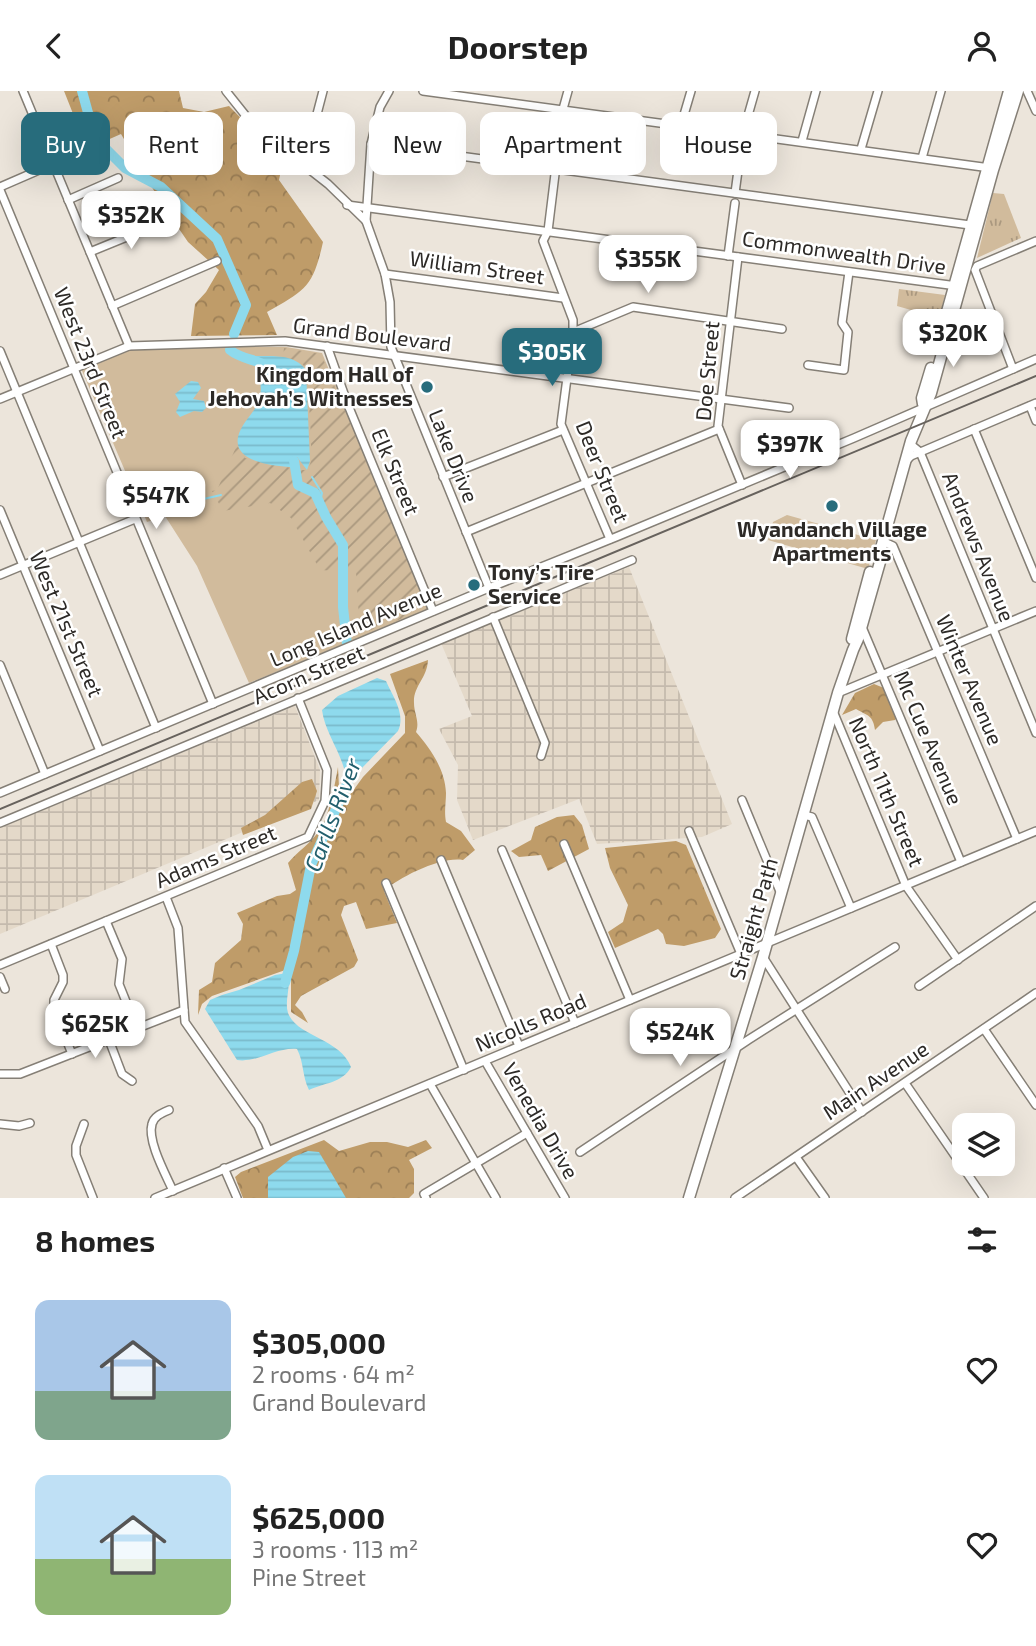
<!DOCTYPE html>
<meta charset="utf-8">
<style>
:root{--surface:#fff;--page:#f2f2f2;--text:#222;--muted:#767676;--accent:#276c7c}
body{margin:0;font-family:"Exo 2",sans-serif;background:var(--page);color:var(--text);height:100vh;display:flex;flex-direction:column;font-size:26px;white-space:nowrap}
*{box-sizing:border-box;margin:0}
p{font-size:23px;color:var(--muted)}
.icon{flex:none;width:38px;height:38px;fill:none;stroke:currentColor;stroke-width:2;stroke-linecap:round;stroke-linejoin:round}
.map{position:relative;height:1107px;overflow:hidden}
.side{display:flex;flex-direction:column;background:var(--surface);flex:1}
.side>*{flex:none}
.top-card{position:absolute;left:21px;top:21px;width:994px;height:63px;display:flex;gap:14px}
.tools{position:absolute;left:952px;top:1022px;display:grid;gap:14px}
.tools a{display:grid;place-items:center;width:63px;height:63px;border-radius:14px;background:var(--surface);box-shadow:0 7px 28px #0002;font-size:35px}
.price{position:absolute;translate:-50% -60px;padding:0 16px;border-radius:14px;background:#fff;color:#222;font-size:23px;line-height:46px;filter:drop-shadow(0 2px 4px #0008)}
.price::after{content:'';position:absolute;left:50%;top:42px;width:21px;height:16px;margin-left:-10px;background:inherit;clip-path:polygon(0 0,100% 0,50% 100%)}
.price.current{background:var(--accent);color:#fff}
ul{padding:0;list-style:none}
li{display:flex;align-items:center;gap:21px;height:175px;padding:0 35px}
li span{display:grid;place-items:center;flex:none;width:196px;height:140px;border-radius:14px;color:#555}
li>.icon{margin-inline-start:auto}
span .icon{width:84px;height:84px;fill:#fffc;stroke-width:1}
li b{font-size:30px}
h2{display:flex;justify-content:space-between;align-items:center;height:84px;padding:0 35px;font-size:30px}
.chip{padding:0 24px;border-radius:14px;background:var(--surface);box-shadow:0 7px 28px #0002;font-size:24px;line-height:63px}
.chip.current{background:var(--accent);color:#fff}
header{display:flex;justify-content:space-between;align-items:center;height:91px;padding:0 35px;background:var(--surface);font-size:32px;font-weight:700}
.map>svg:first-child{display:block}
</style>
<header><svg class="icon" aria-label="back" viewBox="0 0 24 24"><path d="M15 5l-7 7 7 7"/></svg>Doorstep<svg class="icon" aria-label="person" viewBox="0 0 24 24"><circle cx="12" cy="8" r="4"/><path d="M4 21q1-7 8-7t8 7"/></svg></header>
<div class="map">
<svg width="1036" height="1107" viewBox="0 0 1036 1107">
<defs>
<pattern id="industrial-grid" width="8" height="8" patternUnits="userSpaceOnUse" patternTransform="scale(1.75)"><rect width="8" height="8" fill="#e4d9c9"/><path d="M0 4h8M4 0v8" fill="none" stroke="#c4baad"/></pattern>
<pattern id="grass-tufts" width="24" height="20" patternUnits="userSpaceOnUse" patternTransform="scale(1.75)"><rect width="24" height="20" fill="#d1bb9c"/><path d="M3 7l-1-3M5 7V3M7 7l1-3M15 17l-1-3M17 17v-4M19 17l1-3" fill="none" stroke="#aa987f"/></pattern>
<pattern id="forest-crowns" width="20" height="18" patternUnits="userSpaceOnUse" patternTransform="scale(1.75)"><rect width="20" height="18" fill="#bf9c69"/><path d="M2 6a3 3 0 1 1 6 0M12 15a3 3 0 1 1 6 0" fill="none" stroke="#9c7f56"/></pattern>
<pattern id="garden-furrows" width="10" height="10" patternUnits="userSpaceOnUse" patternTransform="scale(1.75)"><rect width="10" height="10" fill="#d1bb9c"/><path d="M-1 1l2-2M0 10L10 0M9 11l2-2" fill="none" stroke="#aa987f"/></pattern>
<pattern id="water-rules" width="6" height="5" patternUnits="userSpaceOnUse" patternTransform="scale(1.75)"><rect width="6" height="5" fill="#8edaed"/><path d="M0 2.5h6" fill="none" stroke="#7bbbcb"/></pattern>
</defs>
<rect width="100%" height="100%" fill="#ece5db"/>
<g fill="url(#industrial-grid)">
<polygon points="629,476 732,733 702,746 597,753 579,708 473,749 457,709 458,674 439,638 472,625 441,552"/>
<polygon points="295,615 320,679 319,709 0,843 0,737"/>
</g>
<g fill="url(#grass-tufts)">
<polygon points="993,102 1004,103 1021,147 977,167"/>
<polygon points="899,198 945,204 939,227 897,215"/>
</g>
<g fill="url(#forest-crowns)">
<path d="M 64,0 L 179,0 L 183,17 L 204,21 L 229,15 L 283,70 L 279,89 L 323,151 C 313,196 306,199 267,221 L 277,244 L 191,245 L 195,213 L 206,201 L 219,179 L 188,151 L 160,110 L 121,43 L 87,58 Z"/>
<path d="M 428,569 C 427,588 413,595 414,612 C 414,623 420,630 416,641 C 430,657 445,678 446,702 C 446,712 444,720 446,731 L 461,740 L 475,759 L 463,769 C 442,765 399,786 384,800 L 397,832 L 366,838 L 356,811 L 344,815 L 341,824 L 358,869 L 354,876 L 301,905 L 295,914 L 302,921 L 308,932 L 291,921 L 291,877 L 212,905 L 202,913 L 198,924 L 199,899 L 212,891 L 215,872 L 241,849 L 243,833 L 237,822 L 277,805 L 290,803 L 296,799 L 288,772 C 298,760 310,753 319,740 C 329,727 335,693 338,676 L 339,696 L 336,708 L 347,708 L 363,686 L 405,642 L 405,625 L 390,583 Z"/>
<path d="M 874,593 L 884,597 L 897,626 L 895,629 L 883,631 L 875,639 C 873,624 868,625 856,618 L 842,624 L 855,602 Z"/>
<polygon points="312,688 317,700 311,718 243,744 241,737 265,724 302,691"/>
<polygon points="574,724 582,734 589,758 548,780 541,764 519,766 511,760 531,749 535,736 557,726"/>
<polygon points="676,750 686,754 721,838 715,847 684,855 666,853 663,843 658,838 615,857 608,841 623,831 628,814 610,777 605,757"/>
<polygon points="324,1049 339,1060 370,1051 387,1051 408,1056 426,1049 432,1057 409,1069 414,1078 414,1102 409,1107 243,1107 235,1086 241,1081"/>
</g>
<g fill="#d1bb9c">
<polygon points="129,255 286,256 322,262 429,518 249,592 197,475 165,425 147,431 80,275"/>
<polygon points="787,424 876,449 868,478 768,449 773,431"/>
</g>
<polygon fill="url(#garden-furrows)" points="284,257 321,263 428,518 360,543 356,481 320,479 291,427 270,412 223,420 212,400 217,399 237,354 245,367 291,377 294,379 308,379 311,370 311,346 307,279 301,271 283,266"/>
<g fill="url(#water-rules)">
<path d="M 256,265 C 274,265 295,263 306,279 L 310,370 L 307,379 L 297,366 L 294,368 L 298,378 L 296,379 L 290,376 C 269,375 225,369 241,338 C 246,327 258,318 260,305 C 263,292 257,280 254,268 Z"/>
<polygon points="191,290 198,291 201,297 193,308 204,310 206,317 202,321 194,320 180,326 176,321 180,311 175,303"/>
<path d="M 377,587 L 386,590 C 393,606 406,623 398,640 L 359,680 L 347,695 C 346,666 325,644 322,619 L 338,605 Z"/>
<path d="M 287,882 C 292,895 284,909 288,922 C 297,946 340,947 351,976 C 343,992 323,992 309,999 C 302,985 304,971 297,958 C 276,956 258,972 237,969 L 205,918 L 210,909 L 222,904 L 239,899 L 275,884 Z"/>
<polygon points="308,1060 319,1061 346,1107 268,1107 268,1086 293,1066"/>
</g>
<g fill="none" stroke-linecap="round" stroke-linejoin="round">
<g stroke="#8edaed" stroke-width="2">
<polyline points="312,386 322,402 320,411"/>
<polyline points="151,420 221,404"/>
</g>
<g stroke="#8edaed" stroke-width="10">
<polyline points="82,0 95,47 125,77 161,96 217,148 246,214 234,243"/>
<path d="M 230,259 C 241,268 254,268 265,274"/>
<polyline points="294,370 298,394 315,402 326,426 343,454 343,516 347,553"/>
<polyline points="285,892 294,860 311,774 351,684"/>
</g>
<g stroke="#857f76" stroke-width="10">
<g id="minor">
<polyline points="23,0 129,255"/>
<polyline points="226,0 254,35 328,93 366,130"/>
<polyline points="389,0 380,16 371,53 366,130 385,183 390,211 391,256 489,497"/>
<polyline points="423,0 990,77"/>
<polyline points="568,0 563,18 548,140 543,150 573,229 573,241 561,333 610,448"/>
<polyline points="1027,0 1036,20"/>
<polyline points="681,34 691,0"/>
<polyline points="802,50 816,0"/>
<polyline points="371,53 970,134"/>
<polyline points="861,58 878,0"/>
<polyline points="922,67 941,0"/>
<polyline points="307,77 311,46 323,0"/>
<polyline points="0,96 53,73"/>
<polyline points="0,99 213,613"/>
<polyline points="735,102 743,42 755,0"/>
<polyline points="68,109 118,87"/>
<polyline points="347,114 957,195"/>
<polyline points="90,161 161,132"/>
<polyline points="728,165 735,112"/>
<polyline points="738,166 718,335 742,394"/>
<polyline points="385,183 563,207"/>
<polyline points="112,215 217,170"/>
<polyline points="573,241 633,216 782,238"/>
<polyline points="327,255 348,314 433,520"/>
<polyline points="0,260 156,637"/>
<polyline points="808,274 844,279 848,241 842,232 849,181"/>
<polyline points="1013,278 975,179 977,175 1036,150"/>
<polyline points="0,308 129,255 285,250 789,317"/>
<polyline points="1030,315 1036,330"/>
<polyline points="974,338 1036,487"/>
<polyline points="910,353 920,361 1036,642"/>
<polyline points="906,370 911,365 1036,312"/>
<polyline points="443,386 563,339"/>
<polyline points="0,419 100,660"/>
<polyline points="466,441 719,338"/>
<polyline points="882,450 893,455 1017,748"/>
<polyline points="0,484 135,428"/>
<polyline points="493,526 545,652 541,665"/>
<polyline points="862,536 961,771"/>
<polyline points="0,574 45,683"/>
<polyline points="838,602 1036,520"/>
<polyline points="833,620 906,795 958,869"/>
<polyline points="0,702 489,497 616,446 854,347 1036,268"/>
<polyline points="742,709 781,803"/>
<polyline points="804,724 812,726 851,817"/>
<polyline points="0,732 632,469"/>
<polyline points="689,740 741,863"/>
<polyline points="564,753 630,909"/>
<polyline points="502,759 575,932"/>
<polyline points="441,769 519,955"/>
<polyline points="386,792 464,979"/>
<polyline points="166,806 178,837 185,931 258,1035 268,1059"/>
<polyline points="106,830 122,868 119,893 137,938"/>
<polyline points="51,853 63,884 63,891 54,909 54,918 72,963"/>
<polyline points="763,866 862,1021"/>
<polyline points="0,874 308,746 325,710 327,679 298,607"/>
<polyline points="0,886 5,898"/>
<polyline points="919,895 1036,815"/>
<polyline points="984,938 1036,1014"/>
<polyline points="109,949 122,983 132,990"/>
<polyline points="485,970 565,1107"/>
<polyline points="0,983 20,983 184,919"/>
<polyline points="905,992 984,1107"/>
<polyline points="430,993 496,1107"/>
<path d="M 169,1019 C 162,1022 154,1025 152,1033 C 147,1050 166,1084 173,1100"/>
<polyline points="0,1033 19,1035 30,1032"/>
<polyline points="84,1033 76,1055 76,1064 93,1107"/>
<polyline points="580,1061 748,949 895,856"/>
<polyline points="796,1066 825,1107"/>
<polyline points="224,1077 237,1107"/>
<polyline points="155,1107 1036,740"/>
<polyline points="426,1107 424,1103 527,1042"/>
<polyline points="735,1107 1036,902"/>
</g>
</g>
<g stroke="#857f76" stroke-width="13">
<g id="major">
<polyline points="941,242 1009,0"/>
<polyline points="923,313 922,307 931,277"/>
<polyline points="877,460 881,457 911,350 931,302 993,79 1018,0"/>
<polyline points="852,548 870,481"/>
<polyline points="689,1107 763,866 838,602 853,559 858,548 882,464 881,457"/>
</g>
</g>
<use href="#minor" stroke="#fff" stroke-width="7"/>
<use href="#major" stroke="#fff" stroke-width="10"/>
<polyline stroke="#67625d" stroke-width="2" points="0,718 1036,285"/>
</g>
<g fill="#276c7c" stroke="#fff" stroke-width="2.5">
<circle cx="427" cy="296" r="7"/>
<circle cx="832" cy="415" r="7"/>
<circle cx="474" cy="494" r="7"/>
</g>
<g text-anchor="middle" stroke-width="5" stroke-linejoin="round" paint-order="stroke">
<g font-size="21" fill="#2d2a27" stroke="#fff">
<text transform="translate(844 162) rotate(8)" y="7">Commonwealth Drive</text>
<text transform="translate(477 177) rotate(8)" y="7">William Street</text>
<text transform="translate(372 244) rotate(7)" y="7">Grand Boulevard</text>
<text transform="translate(90 272) rotate(68)" y="7">West 23rd Street</text>
<text transform="translate(708 280) rotate(-85)" y="7">Doe Street</text>
<text transform="translate(453 365) rotate(68)" y="7">Lake Drive</text>
<text transform="translate(395 381) rotate(67)" y="7">Elk Street</text>
<text transform="translate(602 381) rotate(68)" y="7">Deer Street</text>
<text transform="translate(978 456) rotate(68)" y="7">Andrews Avenue</text>
<text transform="translate(66 533) rotate(67)" y="7">West 21st Street</text>
<text transform="translate(356 534) rotate(-23)" y="7">Long Island Avenue</text>
<text transform="translate(309 584) rotate(-23)" y="7">Acorn Street</text>
<text transform="translate(969 589) rotate(67)" y="7">Winter Avenue</text>
<text transform="translate(928 647) rotate(67)" y="7">Mc Cue Avenue</text>
<text transform="translate(886 701) rotate(67)" y="7">North 11th Street</text>
<text transform="translate(216 766) rotate(-23)" y="7">Adams Street</text>
<text transform="translate(754 828) rotate(-74)" y="7">Straight Path</text>
<text transform="translate(531 932) rotate(-23)" y="7">Nicolls Road</text>
<text transform="translate(876 990) rotate(-34)" y="7">Main Avenue</text>
<text transform="translate(540 1030) rotate(60)" y="7">Venedia Drive</text>
</g>
<g font-size="21" font-weight="bold" fill="#2d2a27" stroke="#fff" text-anchor="end">
<text x="413" y="291">Kingdom Hall of<tspan x="413" dy="24">Jehovah’s Witnesses</tspan></text>
<text x="832" y="446" text-anchor="middle">Wyandanch Village<tspan x="832" dy="24">Apartments</tspan></text>
<text x="488" y="489" text-anchor="start">Tony’s Tire<tspan x="488" dy="24">Service</tspan></text>
</g>
<g font-size="23" font-style="italic" fill="#225f6d" stroke="#fff">
<text transform="translate(333 724) rotate(-69)" y="8">Carlls River</text>
</g>
</g>
</svg>
<div class="tools">
<a><svg class="icon" aria-label="layers" viewBox="0 0 24 24"><path d="M12 4l9 5-9 5-9-5zM3 14l9 5 9-5"/></svg></a>
</div>
<b class="price" style="left:131px;top:160px">$352K</b>
<b class="price" style="left:648px;top:204px">$355K</b>
<b class="price" style="left:953px;top:278px">$320K</b>
<b class="price current" style="left:552px;top:297px">$305K</b>
<b class="price" style="left:790px;top:389px">$397K</b>
<b class="price" style="left:156px;top:440px">$547K</b>
<b class="price" style="left:95px;top:969px">$625K</b>
<b class="price" style="left:680px;top:977px">$524K</b>
<div class="top-card">
<a class="chip current">Buy</a>
<a class="chip">Rent</a>
<a class="chip">Filters</a>
<a class="chip">New</a>
<a class="chip">Apartment</a>
<a class="chip">House</a>
</div>
</div>
<section class="side">
<h2>8 homes<svg class="icon" aria-label="filters" viewBox="0 0 24 24"><path d="M4 7h16M4 17h16"/><circle cx="9" cy="7" r="2"/><circle cx="15" cy="17" r="2"/></svg></h2>
<ul>
<li><span style="background:linear-gradient(#a9c7e8 65%,#7fa58c 0)"><svg class="icon" aria-label="home" viewBox="0 0 24 24"><path d="M3 11l9-7 9 7M6 9v11h12V9"/></svg></span><div><b>$305,000</b><p>2 rooms · 64 m²</p><p>Grand Boulevard</p></div><svg class="icon" aria-label="heart" viewBox="0 0 24 24"><path d="M12 20l-8-8c-3-5 5-10 8-4 3-6 11-1 8 4z"/></svg></li>
<li><span style="background:linear-gradient(#bfe0f5 60%,#8fb573 0)"><svg class="icon" aria-label="home" viewBox="0 0 24 24"><path d="M3 11l9-7 9 7M6 9v11h12V9"/></svg></span><div><b>$625,000</b><p>3 rooms · 113 m²</p><p>Pine Street</p></div><svg class="icon" aria-label="heart" viewBox="0 0 24 24"><path d="M12 20l-8-8c-3-5 5-10 8-4 3-6 11-1 8 4z"/></svg></li>
</ul>
</section>
